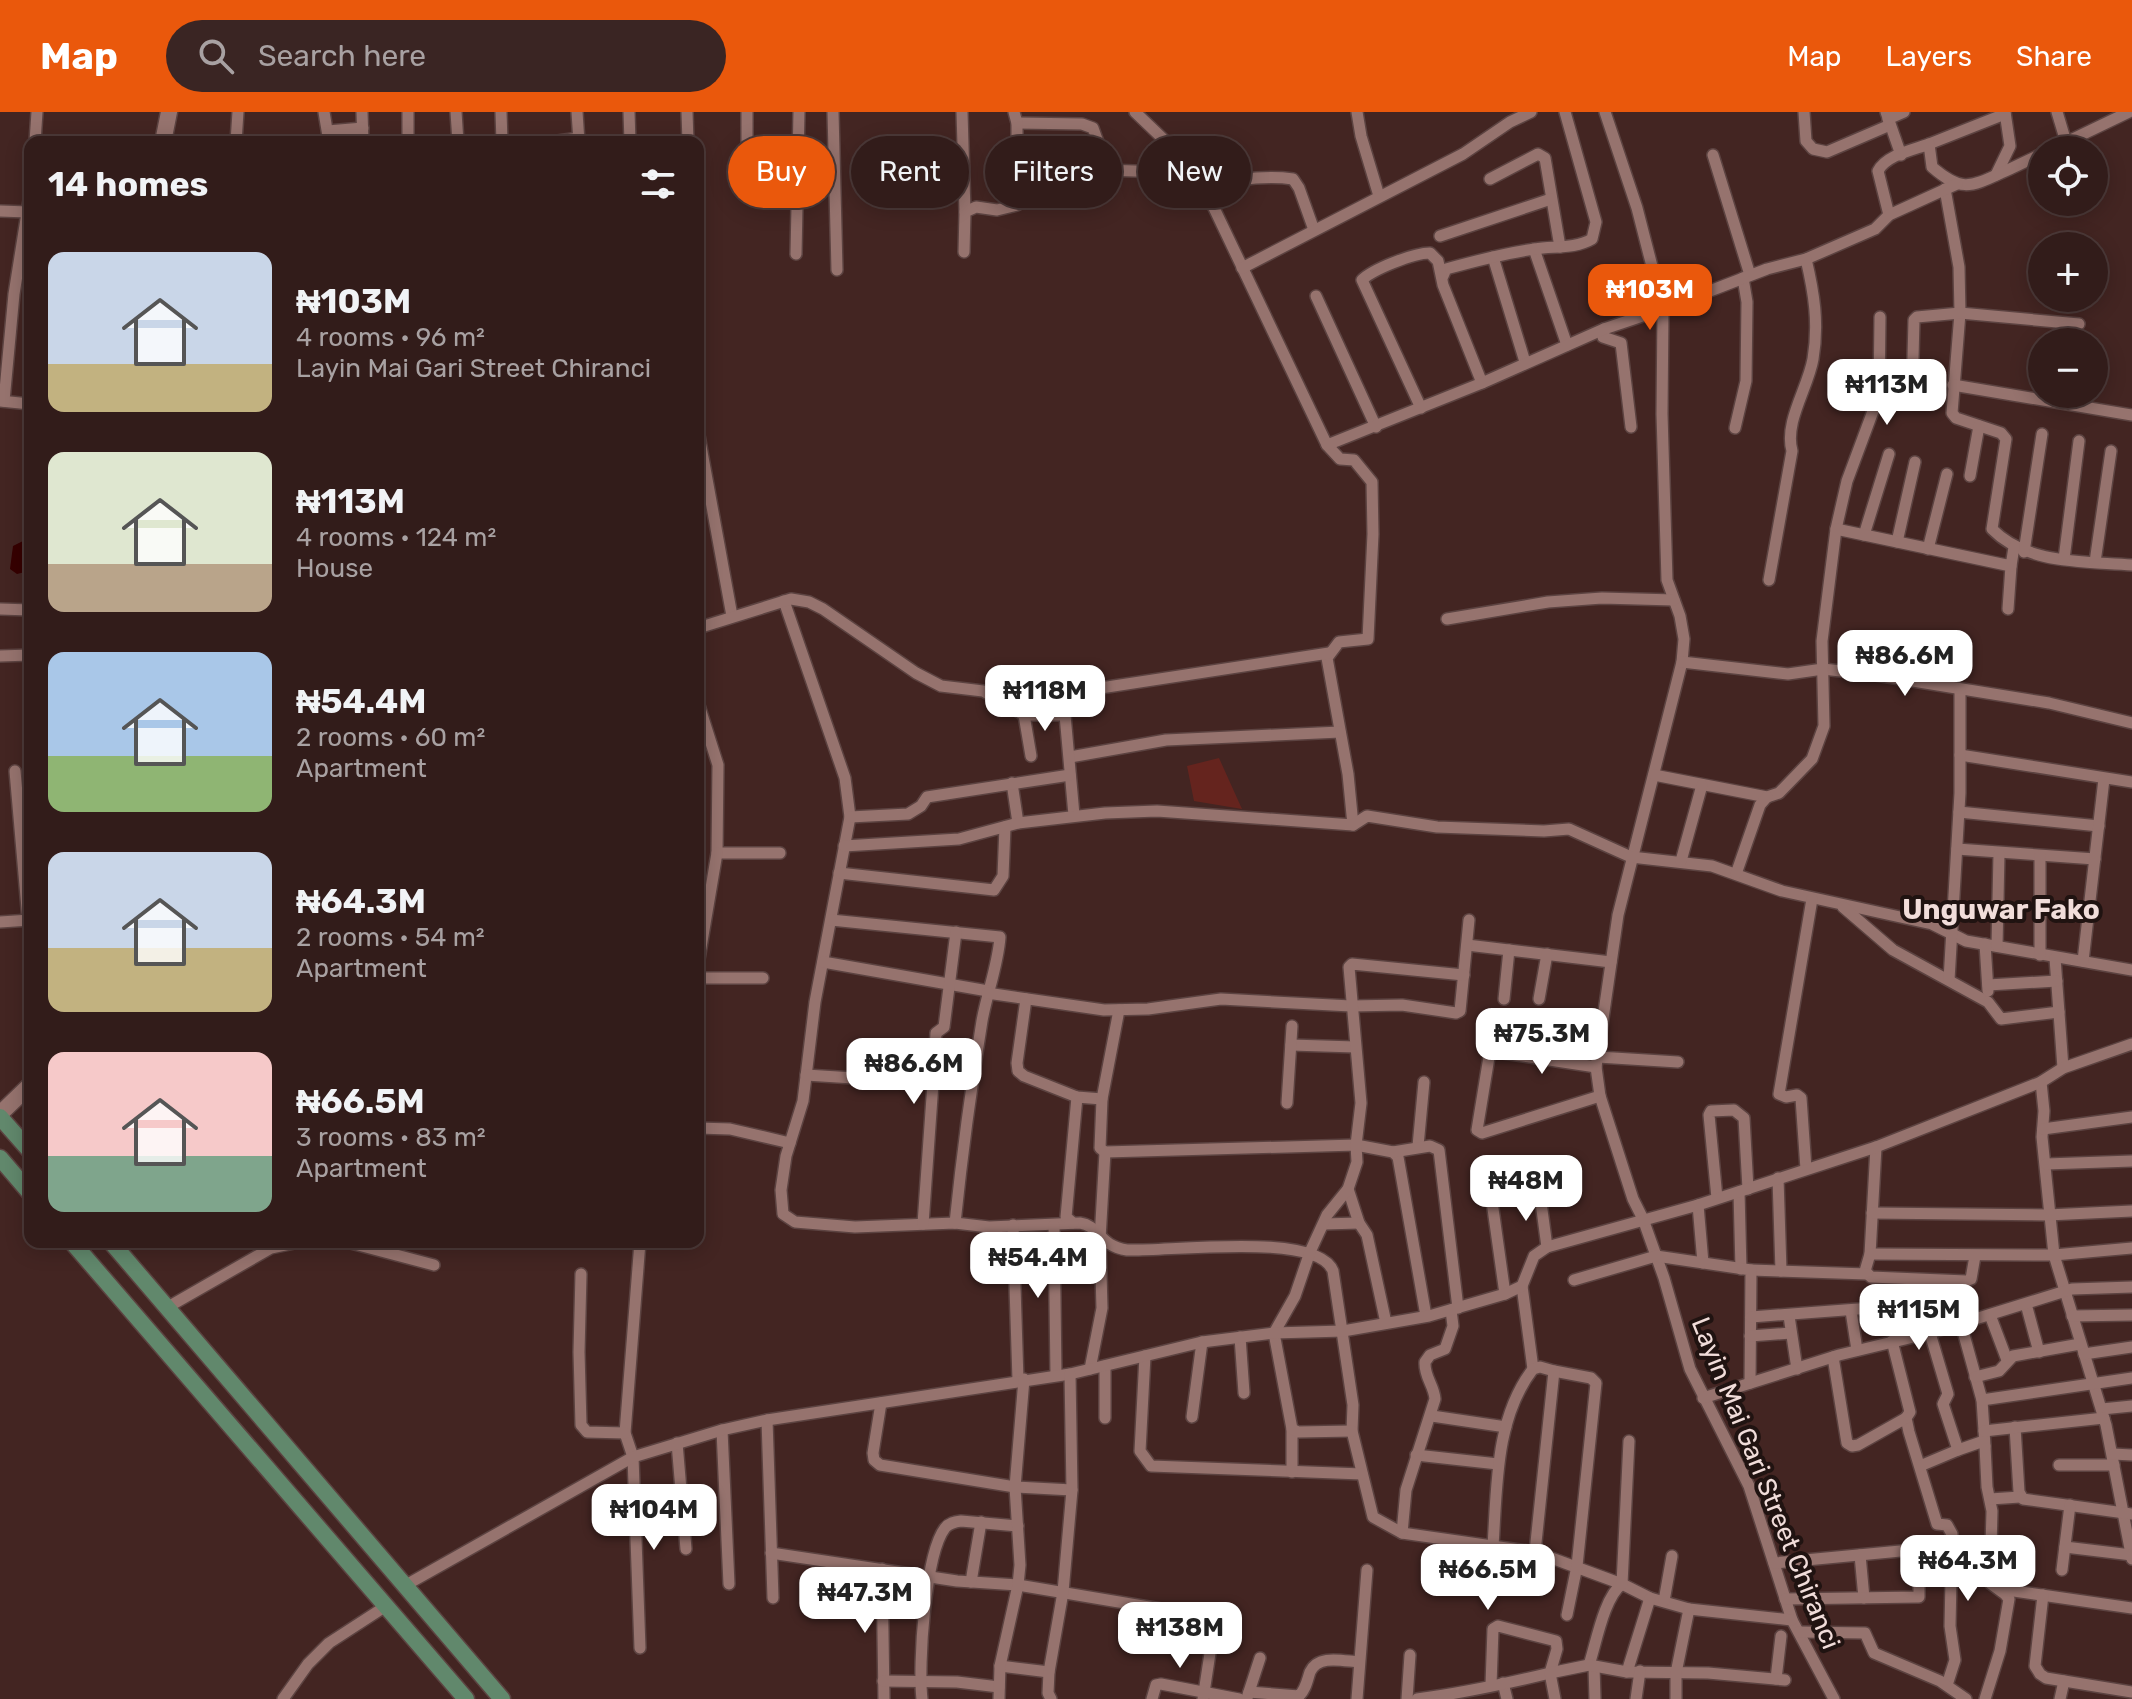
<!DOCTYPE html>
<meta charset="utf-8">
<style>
:root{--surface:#321c1a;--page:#3a2523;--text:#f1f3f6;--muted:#a8a1a2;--line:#4d3a39;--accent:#ea580c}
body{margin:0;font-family:Rubik,sans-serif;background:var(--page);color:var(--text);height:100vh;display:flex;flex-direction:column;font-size:30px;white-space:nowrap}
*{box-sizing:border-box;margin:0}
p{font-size:26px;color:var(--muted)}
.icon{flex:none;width:44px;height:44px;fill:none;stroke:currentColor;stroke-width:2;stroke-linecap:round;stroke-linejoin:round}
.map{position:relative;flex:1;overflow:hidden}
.side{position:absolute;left:24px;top:24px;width:680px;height:1112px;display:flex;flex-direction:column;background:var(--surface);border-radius:16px;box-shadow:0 4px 20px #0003,0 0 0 2px var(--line)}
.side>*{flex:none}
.banner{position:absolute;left:728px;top:24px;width:760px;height:72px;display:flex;gap:16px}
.tools{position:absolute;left:2028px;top:24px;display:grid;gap:16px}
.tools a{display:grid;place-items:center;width:80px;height:80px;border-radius:50%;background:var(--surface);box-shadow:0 4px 20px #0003,0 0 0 2px var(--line);font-size:40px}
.price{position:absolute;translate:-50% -68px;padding:0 18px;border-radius:16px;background:#fff;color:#222;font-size:26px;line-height:52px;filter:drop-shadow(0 2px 4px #0008)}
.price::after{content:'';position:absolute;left:50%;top:48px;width:24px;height:18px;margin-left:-12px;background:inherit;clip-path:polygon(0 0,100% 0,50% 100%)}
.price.active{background:var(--accent);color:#fff}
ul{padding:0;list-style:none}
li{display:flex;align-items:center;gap:24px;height:200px;padding:0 24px}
li span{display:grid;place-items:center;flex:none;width:224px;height:160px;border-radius:16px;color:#555}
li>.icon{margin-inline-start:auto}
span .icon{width:96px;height:96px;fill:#fffc;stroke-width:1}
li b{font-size:34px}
h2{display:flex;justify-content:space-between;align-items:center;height:96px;padding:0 24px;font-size:34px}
.chip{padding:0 28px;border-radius:36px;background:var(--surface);box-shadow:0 4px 20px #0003,0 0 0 2px var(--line);font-size:28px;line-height:72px}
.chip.active{background:var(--accent);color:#fff}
header{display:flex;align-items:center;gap:48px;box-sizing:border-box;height:112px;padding:0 40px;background:var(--accent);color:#fff}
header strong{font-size:38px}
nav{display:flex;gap:44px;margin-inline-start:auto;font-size:28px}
.search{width:560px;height:72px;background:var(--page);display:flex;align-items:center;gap:20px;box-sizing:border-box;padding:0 28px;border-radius:44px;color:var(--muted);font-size:30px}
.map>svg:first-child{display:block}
</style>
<header>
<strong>Map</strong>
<div class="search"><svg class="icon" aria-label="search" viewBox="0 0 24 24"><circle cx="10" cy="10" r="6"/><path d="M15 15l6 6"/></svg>Search here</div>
<nav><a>Map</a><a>Layers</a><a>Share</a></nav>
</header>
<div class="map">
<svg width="2132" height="1587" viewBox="0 0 2132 1587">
<rect width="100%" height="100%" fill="#432522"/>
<polygon fill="#65241e" points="1219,646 1242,697 1194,689 1187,654"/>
<polygon fill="#360000" points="23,429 30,432 25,460 17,462 10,457 13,434"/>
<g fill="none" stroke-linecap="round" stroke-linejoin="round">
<g stroke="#5c4341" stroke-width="14">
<g id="street">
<polyline points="324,0 329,30"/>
<polyline points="362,0 363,30"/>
<polyline points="456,0 458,30"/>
<polyline points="501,0 502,30"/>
<polyline points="577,0 579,30"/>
<polyline points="629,0 630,30"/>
<polyline points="687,0 688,30"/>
<polyline points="747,0 747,43"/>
<polyline points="833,0 837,158"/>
<polyline points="962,0 965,100"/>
<polyline points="1135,0 1182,45 1204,75 1327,333 1340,347 1354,348 1372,370 1373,422 1368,527 1339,530 1327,546 1348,662 1353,713"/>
<polyline points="1357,0 1361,24 1379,84"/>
<polyline points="1605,0 1637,96 1663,197 1662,302 1667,468 1680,504 1684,527 1682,550 1618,803 1596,955 1600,984 1633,1087 1643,1107 1664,1166 1690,1257 1749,1374 1792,1508 1834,1587"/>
<polyline points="1804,0 1806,29 1813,37 1827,40 1890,13"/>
<polyline points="1886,0 1901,43"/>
<polyline points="2057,0 2066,30"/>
<polyline points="1888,7 1904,0"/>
<polyline points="1017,11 1082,12 1093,16 1098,30 1097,58"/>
<polyline points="328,19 363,16"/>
<polyline points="35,30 37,0"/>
<polyline points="236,30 238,0"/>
<polyline points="408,30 408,0"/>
<polyline points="551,30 579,26"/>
<polyline points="1929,32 2005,2"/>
<polyline points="2050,38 2129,0"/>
<polyline points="1713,43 1750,163"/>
<polyline points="1017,55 1193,61"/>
<polyline points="1996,63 2010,34 2005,0"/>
<polyline points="1490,67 1538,42 1545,46 1560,135"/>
<path d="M 1204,75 C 1232,68 1264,63 1293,67 L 1299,76 L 1314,118"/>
<path d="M 1945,77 L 1959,155 L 1960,201 L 1952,301 L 1956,306 L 2001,321 L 2006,327 L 1992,417 C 2027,453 2085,449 2132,453"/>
<polyline points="0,99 28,100"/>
<path d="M 1889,103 L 1878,59 C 1886,43 1913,38 1929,32 L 1932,55 C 1960,79 1969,76 2001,61 C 2015,55 2028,48 2042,42"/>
<polyline points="1440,124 1551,87"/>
<polyline points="1534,137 1567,233"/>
<polyline points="964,140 965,100 976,95 997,98 1017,93 1017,11 1014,0"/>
<polyline points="796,142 799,0"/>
<polyline points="1493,145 1525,250"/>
<polyline points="1242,156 1463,42 1510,10 1531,0"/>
<path d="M 1443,164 L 1446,157 C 1475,149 1505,141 1535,137 C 1554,134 1575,137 1592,127 L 1596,110 L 1565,0"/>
<polyline points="1316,184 1376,315"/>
<polyline points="698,202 698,235"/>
<polyline points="1604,217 1603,225 1621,231 1631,315"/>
<polyline points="1953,273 2132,303"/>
<polyline points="1912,283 1914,208 1917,205 1960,201 2079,212"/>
<polyline points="0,289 30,292"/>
<polyline points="4,289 14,182 30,82"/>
<path d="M 1421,296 L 1362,168 C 1373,157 1414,141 1430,141 L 1438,149 L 1443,173 L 1482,271"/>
<polyline points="1735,316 1746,269 1747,190 1743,166"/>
<polyline points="698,318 732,504"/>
<polyline points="1327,333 1482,271 1604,217 1663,197 1767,157 1806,147 1875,117 1889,103 1957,72"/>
<polyline points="1970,364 1979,314"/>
<polyline points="1836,417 1847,369 1879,283 1880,205"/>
<polyline points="1864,423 1889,342"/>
<polyline points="1897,430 1915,350"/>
<polyline points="1928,437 1947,362"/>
<polyline points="2024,440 2042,322"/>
<polyline points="2064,447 2079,329"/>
<polyline points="2095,450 2111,339"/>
<path d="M 1769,468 L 1792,339 C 1784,310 1808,276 1813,247 C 1819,211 1814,181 1806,147"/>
<path d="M 784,489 L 845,666 L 850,705 L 815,890 L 803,989 L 786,1044 L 781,1078 L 783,1102 L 795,1110 L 855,1115 L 955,1111 L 989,1115 L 1080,1111 C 1100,1114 1099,1134 1127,1138 C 1166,1140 1318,1119 1333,1159 L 1353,1293 L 1352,1319 L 1373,1405 L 1402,1421 L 1535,1440 L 1622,1472 L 1650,1486 L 1689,1497 L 1792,1508"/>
<polyline points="0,497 30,498"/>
<polyline points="2008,497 2011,454"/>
<polyline points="1447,507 1548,490 1602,486 1674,488"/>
<polyline points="698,516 791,487 809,490 823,497 916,561 941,574 983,579 1024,603 1065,603"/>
<polyline points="0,544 30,543"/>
<polyline points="1682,550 1788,562 1823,557 1876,563 2049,591 2132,611"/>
<polyline points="698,590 718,653 717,741 780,741"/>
<polyline points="1024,603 1031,644"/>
<polyline points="1960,643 2132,670"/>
<polyline points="1070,645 1166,628 1340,620"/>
<polyline points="15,659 28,808"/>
<polyline points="1654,663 1767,685 1779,681 1812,647 1824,614 1822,529 1836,417 2011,454 2014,435"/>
<polyline points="1012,671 1018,711"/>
<polyline points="1959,700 2099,714"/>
<polyline points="1074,703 1065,603 1068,581 1329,541"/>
<polyline points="850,705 908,702 921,694 927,685 1070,663"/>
<polyline points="844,734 959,727 1018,711 1105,701 1157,699 1353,713 1367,704 1437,715 1544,719 1569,717 1631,745 1712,754 1782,779 1932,812 1966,829 2132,858"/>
<polyline points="1957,737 2095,747"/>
<polyline points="1681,749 1702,673"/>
<polyline points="839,761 994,778 1003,764 1005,715"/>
<polyline points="1736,762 1760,693 1767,685"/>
<polyline points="1843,795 1893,838 1988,890 2001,907 2059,900"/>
<path d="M 831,808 L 1000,825 C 998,853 987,881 982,909 C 971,976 962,1043 955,1111"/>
<polyline points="0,810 30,808"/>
<polyline points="1985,832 1988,879"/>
<polyline points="1467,833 1611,850"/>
<polyline points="1997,834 1999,742"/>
<polyline points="2040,843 2040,744"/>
<polyline points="2055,846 2063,956"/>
<polyline points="2083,849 2104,667"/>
<polyline points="823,850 988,879"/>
<polyline points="698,853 717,741"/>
<polyline points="698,866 763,866"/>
<polyline points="1949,868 1960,681 1960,578"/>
<polyline points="1988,873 2057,869"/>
<polyline points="987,881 1104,898 1148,897 1221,887 1351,894 1402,893 1456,901 1460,899 1469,808"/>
<polyline points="1026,887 1017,951 1018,959 1024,964 1077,985 1102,987"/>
<polyline points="1504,887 1509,838"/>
<polyline points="1539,887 1547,842"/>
<polyline points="1119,898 1102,987 1100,1036 1105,1040 1356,1033 1393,1040 1398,1045 1426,1204"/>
<polyline points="1291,933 1355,935"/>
<polyline points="1598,945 1678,950"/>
<polyline points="1596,955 1490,939 1477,1018 1482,1021 1600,984"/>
<polyline points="806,963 933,971 923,1112"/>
<polyline points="2041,970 2044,999 2042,1025 2054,1143 2106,1313 2132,1447"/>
<polyline points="933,971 936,921 944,915 956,820"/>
<polyline points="1287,991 1292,914"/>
<polyline points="698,1016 730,1017 790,1031"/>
<polyline points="2043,1017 2132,1005"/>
<polyline points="1418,1034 1424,970"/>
<polyline points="1876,1035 1870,1142 1865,1159 1871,1165 1966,1169 1971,1167 1975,1144"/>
<polyline points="1393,1040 1430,1034 1439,1038 1458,1196"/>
<polyline points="2046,1052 2132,1049"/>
<polyline points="1487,1054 1505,1182"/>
<polyline points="1806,1057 1801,986 1797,983 1786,985 1779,982 1812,787"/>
<polyline points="1778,1066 1781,1159"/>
<polyline points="1348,1077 1359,1111 1367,1123 1386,1211"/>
<polyline points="1739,1080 1741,1157"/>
<polyline points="1540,1083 1547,1135"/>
<polyline points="1717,1086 1709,1003 1711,999 1734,998 1744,1006 1748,1077"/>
<polyline points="1698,1093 1703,1151"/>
<polyline points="1872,1101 2048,1103 2132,1099"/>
<polyline points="1073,1111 1066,1105 1077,985"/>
<polyline points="1324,1112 1359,1111"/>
<polyline points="1013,1113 1018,1268"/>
<polyline points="1054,1113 1056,1263"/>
<polyline points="347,1130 434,1153"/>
<polyline points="640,1130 625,1321 633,1345 640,1536"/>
<polyline points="1870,1142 2054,1143 2132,1136"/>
<polyline points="1751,1158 1867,1162"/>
<polyline points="581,1162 579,1240 581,1313 587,1320 625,1321"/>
<polyline points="1574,1168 1656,1144 1751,1158 1750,1271"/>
<polyline points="1522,1174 1533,1257"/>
<polyline points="2026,1192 2039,1240"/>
<polyline points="168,1195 271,1136 299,1130"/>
<polyline points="1851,1199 1857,1238"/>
<polyline points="1990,1203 2007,1248"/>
<polyline points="1789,1204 1797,1257"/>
<polyline points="2072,1204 2132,1203"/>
<polyline points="1751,1205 1898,1194 1906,1200 1908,1225"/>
<polyline points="1961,1212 1982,1288 1985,1334"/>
<polyline points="1750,1224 1791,1221"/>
<polyline points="1240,1225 1244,1281"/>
<polyline points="1892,1229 1910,1300 1906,1306 1909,1320 1937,1412 1947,1413 1952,1422 1950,1514 1955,1548 1947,1573"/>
<polyline points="2084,1242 2132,1235"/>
<polyline points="1145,1244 1140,1339 1151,1354 1362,1362"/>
<polyline points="1833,1245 1847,1331 1852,1334 1858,1333 1906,1306"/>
<polyline points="1090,1257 1102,1196 1100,1127 1105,1040"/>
<polyline points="1554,1259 1591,1266 1596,1271 1577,1454 1567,1503"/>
<polyline points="1975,1265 1999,1259 2013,1244 2080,1232"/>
<polyline points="1703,1286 1839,1243 1930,1221 2072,1177 2132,1175"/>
<polyline points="1982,1288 2132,1266"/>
<polyline points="881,1291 873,1341 874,1348 880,1353 1015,1375 1072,1378"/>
<polyline points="2102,1297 2132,1294"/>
<polyline points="1432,1304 1506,1315"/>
<polyline points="1192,1305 1202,1230"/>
<polyline points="1105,1306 1105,1254"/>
<polyline points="767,1308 773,1486"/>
<polyline points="2015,1315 2019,1380 2023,1387 2132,1402"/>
<polyline points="1292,1317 1292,1360"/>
<polyline points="722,1318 729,1472"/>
<polyline points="1352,1319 1298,1320 1292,1317 1274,1221 1295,1184 1310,1140 1327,1103 1348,1077 1357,1050 1356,1033 1361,991 1349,855 1352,852 1464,863"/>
<polyline points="1984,1319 2104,1306"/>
<polyline points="677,1331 686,1437"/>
<polyline points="1958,1338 1981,1330 1985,1334 1987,1375 1992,1399 1990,1471 2005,1482 2009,1487 2000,1539 1985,1587"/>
<polyline points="2113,1342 2132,1343"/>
<polyline points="1416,1343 1498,1352"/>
<polyline points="2059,1353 2114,1353"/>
<polyline points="1920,1354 1958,1338 1943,1292 1948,1282 1930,1221"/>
<polyline points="1990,1387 2020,1385"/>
<path d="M 1402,1421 L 1406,1378 L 1435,1287 C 1434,1273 1424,1265 1425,1250 L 1430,1243 L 1445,1237 L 1453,1214 L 1451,1198"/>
<path d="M 1493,1434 C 1497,1375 1495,1306 1533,1257 L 1540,1255 L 1554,1259 L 1535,1440"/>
<polyline points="2065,1435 2132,1443"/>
<polyline points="771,1441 957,1469 1018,1473 1202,1504 1208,1507 1214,1515 1203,1587"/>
<polyline points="1860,1443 1864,1486"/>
<polyline points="1774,1451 1911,1438 1919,1443 1919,1485 1785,1487"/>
<polyline points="882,1457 884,1587"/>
<polyline points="2062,1458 2070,1393"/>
<polyline points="971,1470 981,1410"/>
<polyline points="406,1473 633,1345 722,1318 767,1308 1070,1262 1202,1230 1274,1221 1343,1219 1429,1204 1505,1182 1522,1174 1534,1144 1547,1135 1698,1093 1876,1035 2041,970 2063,956 2132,932"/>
<polyline points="2000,1477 2132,1496"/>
<polyline points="2043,1483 2035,1554 2040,1562 2046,1566 2132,1580"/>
<polyline points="1664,1489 1672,1444"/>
<polyline points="1799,1520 1865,1521 1874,1541 1940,1569 1966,1587"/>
<path d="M 1589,1553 C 1596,1532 1604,1485 1622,1472 L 1629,1329"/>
<polyline points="1000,1554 1049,1560"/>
<polyline points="1594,1554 1595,1587"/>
<polyline points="1627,1560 1650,1486"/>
<polyline points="1776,1567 1781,1524"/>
<polyline points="883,1569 957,1570 999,1575"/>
<polyline points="1503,1571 1507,1587"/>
<path d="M 1249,1580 L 1299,1584 C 1306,1577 1307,1569 1310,1560 C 1318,1542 1343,1549 1359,1550"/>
<polyline points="1247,1586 1260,1546"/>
<polyline points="283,1587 308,1552 329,1531 386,1494"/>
<path d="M 922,1587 C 918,1554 925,1442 945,1416 C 949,1411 954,1410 961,1409 L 1018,1414"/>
<polyline points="999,1587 1000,1554 1018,1473 1020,1453 1015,1375 1024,1267"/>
<polyline points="1051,1587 1048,1581 1049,1560 1063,1480 1072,1378 1070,1262"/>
<polyline points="1152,1587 1156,1573 1161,1572 1239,1587"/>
<polyline points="1357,1587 1367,1458"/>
<polyline points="1407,1587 1410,1543"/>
<path d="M 1417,1587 C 1463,1581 1505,1572 1550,1561 L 1557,1537 L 1556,1529 L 1498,1514 L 1493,1517 L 1491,1573"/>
<polyline points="1555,1587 1550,1561 1589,1553 1627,1560 1708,1561 1785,1568"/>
<polyline points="1636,1587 1640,1559"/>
<polyline points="1676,1587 1676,1561 1689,1497"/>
<polyline points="2060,1587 2064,1569"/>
</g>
</g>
<g stroke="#5c4341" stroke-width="19">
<g id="secondary">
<polyline points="163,30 169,0"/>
<polyline points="0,1002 30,973"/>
</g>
</g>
<g stroke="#5c4341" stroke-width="19">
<g id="primary">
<polyline points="0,1005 30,1039"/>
<polyline points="0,1046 30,1081"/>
<polyline points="72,1130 466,1587"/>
<polyline points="111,1130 502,1587"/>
</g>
</g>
<use href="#street" stroke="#96736e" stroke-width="11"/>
<use href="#secondary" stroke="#96736e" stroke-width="16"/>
<use href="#primary" stroke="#61886c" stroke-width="16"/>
</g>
<g text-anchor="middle" stroke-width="8" stroke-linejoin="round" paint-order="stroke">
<g font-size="26" fill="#f1ddda" stroke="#201311">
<text transform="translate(1766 1371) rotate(68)" y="9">Layin Mai Gari Street Chiranci</text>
</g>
<g font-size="28" font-weight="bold" fill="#f1ddda" stroke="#201311">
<text x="2001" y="807">Unguwar Fako</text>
</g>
</g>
</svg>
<div class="tools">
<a><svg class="icon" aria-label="locate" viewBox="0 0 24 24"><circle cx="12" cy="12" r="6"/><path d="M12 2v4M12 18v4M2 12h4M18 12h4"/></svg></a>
<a>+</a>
<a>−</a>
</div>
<b class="price active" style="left:1650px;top:220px">₦103M</b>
<b class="price" style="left:1887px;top:315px">₦113M</b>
<b class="price" style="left:1905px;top:586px">₦86.6M</b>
<b class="price" style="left:1045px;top:621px">₦118M</b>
<b class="price" style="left:1542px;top:964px">₦75.3M</b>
<b class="price" style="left:914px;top:994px">₦86.6M</b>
<b class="price" style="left:1526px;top:1111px">₦48M</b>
<b class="price" style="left:1038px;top:1188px">₦54.4M</b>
<b class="price" style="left:1919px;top:1240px">₦115M</b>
<b class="price" style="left:654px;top:1440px">₦104M</b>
<b class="price" style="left:1968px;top:1491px">₦64.3M</b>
<b class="price" style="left:1488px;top:1500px">₦66.5M</b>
<b class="price" style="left:865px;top:1523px">₦47.3M</b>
<b class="price" style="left:1180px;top:1558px">₦138M</b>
<div class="banner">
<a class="chip active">Buy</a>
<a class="chip">Rent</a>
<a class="chip">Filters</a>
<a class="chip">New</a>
</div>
<section class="side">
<h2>14 homes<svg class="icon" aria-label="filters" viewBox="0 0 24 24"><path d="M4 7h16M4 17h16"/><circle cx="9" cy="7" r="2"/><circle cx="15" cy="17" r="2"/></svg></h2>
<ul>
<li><span style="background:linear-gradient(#c9d6e8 70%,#c2b280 0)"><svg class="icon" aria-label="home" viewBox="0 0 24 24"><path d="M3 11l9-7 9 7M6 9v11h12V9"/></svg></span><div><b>₦103M</b><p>4 rooms · 96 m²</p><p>Layin Mai Gari Street Chiranci</p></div></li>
<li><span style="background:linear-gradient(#dfe7d0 70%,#b9a48a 0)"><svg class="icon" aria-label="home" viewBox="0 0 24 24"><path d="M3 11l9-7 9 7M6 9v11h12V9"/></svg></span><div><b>₦113M</b><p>4 rooms · 124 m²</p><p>House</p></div></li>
<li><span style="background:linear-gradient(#a9c7e8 65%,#8fb573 0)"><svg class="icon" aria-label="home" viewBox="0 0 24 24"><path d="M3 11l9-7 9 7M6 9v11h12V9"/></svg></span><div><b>₦54.4M</b><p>2 rooms · 60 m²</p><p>Apartment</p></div></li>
<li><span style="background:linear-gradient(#c9d6e8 60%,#c2b280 0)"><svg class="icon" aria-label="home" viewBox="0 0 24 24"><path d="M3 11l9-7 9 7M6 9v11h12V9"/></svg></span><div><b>₦64.3M</b><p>2 rooms · 54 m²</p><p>Apartment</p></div></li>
<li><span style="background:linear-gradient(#f6c9c9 65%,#7fa58c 0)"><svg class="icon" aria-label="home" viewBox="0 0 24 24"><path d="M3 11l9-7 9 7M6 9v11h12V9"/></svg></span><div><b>₦66.5M</b><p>3 rooms · 83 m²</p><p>Apartment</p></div></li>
</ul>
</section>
</div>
